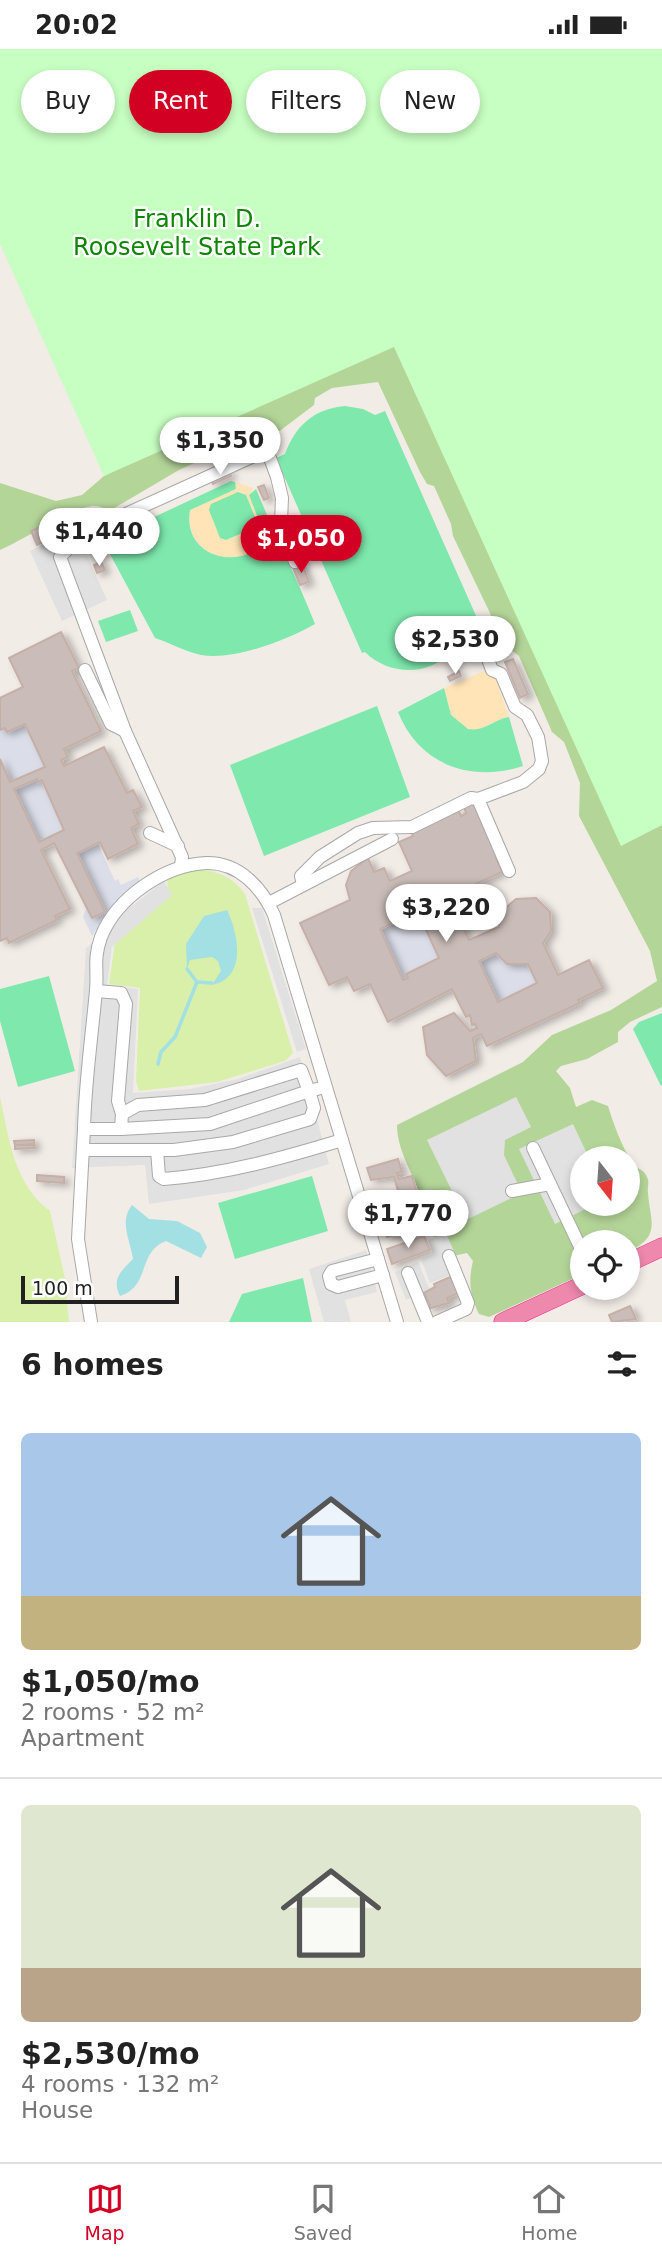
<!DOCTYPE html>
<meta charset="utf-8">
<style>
:root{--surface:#fff;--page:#f2f2f2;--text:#222;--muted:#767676;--line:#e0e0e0;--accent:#d20023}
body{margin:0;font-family:"DejaVu Sans",sans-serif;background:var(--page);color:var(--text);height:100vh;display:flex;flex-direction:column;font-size:26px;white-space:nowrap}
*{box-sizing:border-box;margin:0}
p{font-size:23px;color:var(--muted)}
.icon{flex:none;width:38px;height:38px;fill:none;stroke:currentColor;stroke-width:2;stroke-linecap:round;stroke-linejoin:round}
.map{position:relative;height:1273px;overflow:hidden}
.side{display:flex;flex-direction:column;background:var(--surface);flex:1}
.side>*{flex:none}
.hud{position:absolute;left:21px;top:21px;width:621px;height:63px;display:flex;gap:14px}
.needle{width:46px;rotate:163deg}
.controls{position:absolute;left:570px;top:1097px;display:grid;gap:14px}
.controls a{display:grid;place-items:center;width:70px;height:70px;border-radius:50%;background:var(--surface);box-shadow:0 4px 10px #0003;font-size:35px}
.scale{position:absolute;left:21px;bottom:18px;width:158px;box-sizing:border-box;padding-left:7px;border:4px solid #212121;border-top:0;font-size:19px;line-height:24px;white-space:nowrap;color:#212121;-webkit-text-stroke:5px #fff;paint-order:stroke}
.price{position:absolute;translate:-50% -60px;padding:0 16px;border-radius:24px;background:#fff;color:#222;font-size:23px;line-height:46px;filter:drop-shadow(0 2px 4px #0008)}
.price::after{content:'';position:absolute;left:50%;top:42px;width:21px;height:16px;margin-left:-10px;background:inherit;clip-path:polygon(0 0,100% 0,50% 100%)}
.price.on{background:var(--accent);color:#fff}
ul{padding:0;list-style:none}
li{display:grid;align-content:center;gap:14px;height:371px;padding:0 21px}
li+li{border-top:2px solid var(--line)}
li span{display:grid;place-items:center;height:217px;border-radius:10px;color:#555}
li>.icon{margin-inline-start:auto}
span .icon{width:126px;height:126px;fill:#fffc;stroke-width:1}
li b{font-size:30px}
h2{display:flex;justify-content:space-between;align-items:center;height:84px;padding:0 21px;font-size:30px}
.tag{padding:0 24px;border-radius:32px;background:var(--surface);box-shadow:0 4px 10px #0003;font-size:24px;line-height:63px}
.tag.on{background:var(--accent);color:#fff}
.status{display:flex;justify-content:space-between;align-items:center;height:49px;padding:0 35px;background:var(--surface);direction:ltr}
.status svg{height:19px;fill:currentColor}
.dock{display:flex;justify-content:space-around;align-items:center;height:98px;border-top:2px solid var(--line);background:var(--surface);font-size:19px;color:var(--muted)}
.dock a{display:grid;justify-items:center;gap:4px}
.dock .on{color:var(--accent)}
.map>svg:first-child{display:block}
</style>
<div class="status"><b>20:02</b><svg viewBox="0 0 49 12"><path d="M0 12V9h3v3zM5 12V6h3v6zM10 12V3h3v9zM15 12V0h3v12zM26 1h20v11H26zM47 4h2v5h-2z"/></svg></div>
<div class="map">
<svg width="662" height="1273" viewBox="0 0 662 1273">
<defs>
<filter id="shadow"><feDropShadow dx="5" dy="3" stdDeviation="3.5" flood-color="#0004"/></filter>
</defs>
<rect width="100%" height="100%" fill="#f2ece7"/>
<g fill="#d8f0a9">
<path d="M 189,820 C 213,821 231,825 245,845 L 293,1004 L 285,1012 L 217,1033 L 139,1042 L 136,1032 L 140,939 L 109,935 L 115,893 L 168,847 L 167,828 Z"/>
<path d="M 0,1048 C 9,1089 14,1136 50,1162 L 65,1230 L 69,1273 L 0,1273 Z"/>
</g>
<path fill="#b4d598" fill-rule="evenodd" d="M 394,298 L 662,753 L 662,958 L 630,973 L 618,983 L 618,993 L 587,1010 L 561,1017 L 556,1022 L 570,1039 L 576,1058 L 592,1051 L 608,1057 C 614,1076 621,1096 632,1113 C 636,1120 644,1120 647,1128 C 650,1134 647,1137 648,1144 C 650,1172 662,1187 628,1203 L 628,1194 L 583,1194 L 583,1225 L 489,1268 L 479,1265 C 470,1246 468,1232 473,1212 L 467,1204 L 453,1207 L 442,1191 L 422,1183 L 418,1168 L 425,1162 C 419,1132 397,1106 397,1076 L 523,1013 L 552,986 L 611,961 L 657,932 L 650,902 L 579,767 L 580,734 L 564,693 L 552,683 L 519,607 L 498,591 L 490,564 L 453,487 L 451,475 L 434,437 L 427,435 L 420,423 L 378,333 L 332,339 L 315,349 L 314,356 L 277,384 L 260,384 L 179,421 L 111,461 C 106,460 100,457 95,457 C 75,456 22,492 0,501 L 0,434 L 56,452 L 82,446 L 104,427 L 364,299 ZM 583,1110 L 628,1110 L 628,1155 L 583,1155 Z"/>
<g fill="#ffe4b8" fill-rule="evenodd">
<path d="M 235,433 L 254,439 L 249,446 L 267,493 C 238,523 183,508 190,461 L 236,440 ZM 240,446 L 257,473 L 253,480 L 226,491 Z"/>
<path d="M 484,622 L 494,624 L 509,668 C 494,670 485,683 468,680 L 451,666 L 444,639 Z"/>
</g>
<polygon fill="#c7fec1" points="0,0 662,0 662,776 621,797 394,298 104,427 0,195"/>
<g fill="#7ee8ad">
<path d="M 345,357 L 363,360 L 375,366 L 385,362 L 477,569 C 462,575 462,591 451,603 C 428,628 388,626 365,603 L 362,604 L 276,409 L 285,405 C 296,376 314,360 345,357 Z"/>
<path d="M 231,432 L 235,433 L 236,440 L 190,461 C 182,507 238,523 267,493 L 249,446 L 256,440 C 275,486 297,529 315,575 C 287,591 233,612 201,606 C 186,603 170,594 155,589 L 103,492 Z"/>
<polygon points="238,443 246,446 257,473 254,479 226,491 220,489 209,461 211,455"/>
<polygon points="130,561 138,582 106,593 98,572"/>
<path d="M 444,639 L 451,666 L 468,680 C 485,683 494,670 509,668 L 523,717 C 471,734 419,716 398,663 Z"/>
<polygon points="377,657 410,748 264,807 230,716"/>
<polygon points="49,927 75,1022 18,1038 0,972 0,940"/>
<polygon points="662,964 662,1036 661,1037 633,980 639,973"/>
<polygon points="312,1127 328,1182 235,1210 218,1154"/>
<polygon points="303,1229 312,1273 229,1273 242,1245"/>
</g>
<g fill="#e1e1e1">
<polygon points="75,480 107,551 62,572 30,502"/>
<polygon points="164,832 172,846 112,898 107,936 138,940 133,1044 190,1040 238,1030 300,1008 329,1115 244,1141 149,1155 145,1116 72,1119 86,899 106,885 124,863"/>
<polygon points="252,859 262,859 306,1000 297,1003"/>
<polygon points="516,1048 531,1078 505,1091 504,1106 522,1144 466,1171 427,1091"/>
<polygon points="573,1075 589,1109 583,1110 583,1155 596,1155 555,1175 519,1100"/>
<polygon points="446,1184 462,1221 430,1234 421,1210 433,1205 428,1191"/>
<polygon points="366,1201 377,1243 345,1251 351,1273 324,1273 309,1220"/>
<polygon points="418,1213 430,1241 406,1251 395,1223"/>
</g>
<g fill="#dbdde8">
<polygon points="25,675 45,718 10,733 0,710 0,681 5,679 7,683"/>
<polygon points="37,730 42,731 64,781 39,793 14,740"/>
<polygon points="98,795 115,832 118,830 121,836 138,828 140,832 107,864 92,887 83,868 86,860 68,817 80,811 77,804"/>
<polygon points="416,859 439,909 406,924 408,929 403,931 380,880 414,863"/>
<polygon points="496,904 507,915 528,915 537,934 498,953 479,912"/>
</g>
<g fill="#a3e0e3">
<path d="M 227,861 C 239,886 247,929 212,936 L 221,922 L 218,912 L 212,908 L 190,911 L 187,920 L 186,895 L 204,867 Z"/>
<path d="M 132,1156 L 149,1170 L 177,1172 L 200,1184 L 207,1198 L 201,1209 L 166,1192 C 137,1203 151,1237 120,1247 C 111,1230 122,1221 133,1210 C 130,1190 119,1173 132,1156 Z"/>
</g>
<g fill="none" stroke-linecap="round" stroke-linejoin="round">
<g stroke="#a3e0e3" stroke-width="3.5">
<polyline points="187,920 197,933 212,934"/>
<polyline points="158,1015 161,1003 175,988 197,933"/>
</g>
</g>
<g fill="#cabdb9" stroke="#c5afa7" stroke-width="2" fill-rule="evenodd" filter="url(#shadow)">
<polygon points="228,421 231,427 213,435 210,429"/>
<polygon points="264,436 269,449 264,451 258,438"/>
<polygon points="66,466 72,480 37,496 31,482"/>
<polygon points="101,513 105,521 97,524 94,516"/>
<polygon points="302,515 309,533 300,536 293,519"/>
<path d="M 61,583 L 79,619 L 72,622 L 101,682 L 64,700 L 68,708 L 61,711 L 64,717 L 104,698 L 127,744 L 133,741 L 142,758 L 133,762 L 139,775 L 131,779 L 138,795 L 108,810 L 100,793 L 77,804 L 105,863 L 92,869 L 54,794 L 41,801 L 70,860 L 55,867 L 57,871 L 9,894 L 7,889 L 0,892 L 0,710 L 10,733 L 45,718 L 25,675 L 7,683 L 5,679 L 0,681 L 0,649 L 23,638 L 9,609 ZM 37,730 L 38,733 L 42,731 L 64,781 L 39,793 L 14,740 Z"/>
<polygon points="513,610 528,645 520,649 505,613"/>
<polygon points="459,622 461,627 450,632 448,628"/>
<path d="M 474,753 L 500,808 L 496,809 L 502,823 L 452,846 L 450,842 L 447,843 L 469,891 L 499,878 L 502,862 L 516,850 L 536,849 L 550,863 L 551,882 L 543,894 L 558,926 L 589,911 L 603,939 L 578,951 L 580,954 L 487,997 L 481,985 L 473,989 L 476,1012 L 446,1027 L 427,1006 L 423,978 L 454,964 L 470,982 L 477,979 L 475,975 L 472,976 L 470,966 L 466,968 L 452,940 L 388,973 L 370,935 L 354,942 L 347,928 L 329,936 L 300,874 L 350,851 L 346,836 L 351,822 L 368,809 L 374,823 L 384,819 L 390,832 L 412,822 L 399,793 L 413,787 L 411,782 L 458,761 L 461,767 L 466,764 L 464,758 ZM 416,859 L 439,909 L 406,925 L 408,929 L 403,931 L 380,880 L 415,863 ZM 496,904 L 507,915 L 528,915 L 537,934 L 498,953 L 479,912 Z"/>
<polygon points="34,1091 34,1095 15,1096 14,1092"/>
<polygon points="15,1096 34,1096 34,1099 15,1100"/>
<polygon points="398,1110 402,1123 397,1124 399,1130 412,1127 421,1157 408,1161 410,1167 414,1166 418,1179 387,1188 383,1175 405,1165 394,1128 371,1131 367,1119"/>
<polygon points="37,1126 64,1128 64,1134 37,1132"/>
<polygon points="424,1187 430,1201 392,1215 387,1200"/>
<polygon points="450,1228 453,1233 456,1232 461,1243 447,1249 449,1254 428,1260 430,1256 424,1244 435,1238 434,1235"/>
<polygon points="630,1257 636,1270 612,1273 609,1266"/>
</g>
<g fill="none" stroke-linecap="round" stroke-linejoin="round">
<g stroke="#a8a8a8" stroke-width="14">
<g id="minor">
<polyline points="85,621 111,675 125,682"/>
<polyline points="478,750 509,822"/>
<polyline points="150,784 178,797"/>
<polyline points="181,818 182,808 125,682 60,508 82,485 267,401 277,428 282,449 281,473 295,513"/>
<polyline points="303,835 301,827 320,808 358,784 373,779 412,778 471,749 478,750 523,733 539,720 542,712 538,688 527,666 515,658 501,625 492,621 483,597"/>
<polyline points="269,854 392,790"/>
<polyline points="96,942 121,944 126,955 118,1052 122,1065"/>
<path d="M 84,1080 C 85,1033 92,986 96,941 C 98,919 93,911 101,888 C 117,848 165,816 206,814 C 239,813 262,839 274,866 L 397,1273"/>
<polyline points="533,1099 583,1204"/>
<polyline points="83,1101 174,1101 233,1093 310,1070 314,1059 309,1042 210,1075 121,1080 122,1065 138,1056 205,1051 301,1021 309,1042 325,1038"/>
<path d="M 157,1101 L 159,1127 L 164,1130 C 226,1125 283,1109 342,1091"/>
<polyline points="512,1142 550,1135"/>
<polyline points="378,1210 332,1222 329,1227 331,1235 338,1238 383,1226"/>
<polyline points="408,1224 428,1273"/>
<polyline points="91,1273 78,1190 84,1080 121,1080"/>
<polyline points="437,1273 466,1260 468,1254 449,1207"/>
</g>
</g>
<g stroke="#ec1884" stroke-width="19">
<g id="highway">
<polyline points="628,1214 662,1198"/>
<polyline points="503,1273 583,1236"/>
</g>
</g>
<use href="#minor" stroke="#fff" stroke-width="12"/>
<use href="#highway" stroke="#ef88ad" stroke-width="18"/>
</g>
<g text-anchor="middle" stroke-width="5" stroke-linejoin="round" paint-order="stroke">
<g font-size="24" fill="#0d8602" stroke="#fff">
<text x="197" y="178">Franklin D.<tspan x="197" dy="28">Roosevelt State Park</tspan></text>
</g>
</g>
</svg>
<div class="controls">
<a><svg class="needle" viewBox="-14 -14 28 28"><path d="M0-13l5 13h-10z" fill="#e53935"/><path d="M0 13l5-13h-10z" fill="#767676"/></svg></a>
<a><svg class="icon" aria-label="locate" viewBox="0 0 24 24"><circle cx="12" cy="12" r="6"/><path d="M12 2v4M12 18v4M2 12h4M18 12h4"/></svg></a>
</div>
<div class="scale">100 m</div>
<b class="price" style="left:220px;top:428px">$1,350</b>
<b class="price" style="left:99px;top:519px">$1,440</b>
<b class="price on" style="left:301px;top:526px">$1,050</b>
<b class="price" style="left:455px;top:627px">$2,530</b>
<b class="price" style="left:446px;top:895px">$3,220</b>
<b class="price" style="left:408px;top:1201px">$1,770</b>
<div class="hud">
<a class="tag">Buy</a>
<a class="tag on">Rent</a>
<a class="tag">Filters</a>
<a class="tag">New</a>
</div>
</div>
<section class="side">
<h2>6 homes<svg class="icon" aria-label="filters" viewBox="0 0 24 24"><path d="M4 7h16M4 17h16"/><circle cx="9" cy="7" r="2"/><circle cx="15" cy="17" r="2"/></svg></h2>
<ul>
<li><span style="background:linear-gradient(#a9c7e8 75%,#c2b280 0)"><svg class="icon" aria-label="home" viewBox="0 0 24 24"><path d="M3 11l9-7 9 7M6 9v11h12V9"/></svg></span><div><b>$1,050/mo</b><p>2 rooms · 52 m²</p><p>Apartment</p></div></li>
<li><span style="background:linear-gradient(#dfe7d0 75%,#b9a48a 0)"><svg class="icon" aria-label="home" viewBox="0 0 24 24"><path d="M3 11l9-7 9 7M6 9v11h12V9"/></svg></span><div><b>$2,530/mo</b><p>4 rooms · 132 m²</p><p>House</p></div></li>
</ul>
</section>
<nav class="dock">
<a class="on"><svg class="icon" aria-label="map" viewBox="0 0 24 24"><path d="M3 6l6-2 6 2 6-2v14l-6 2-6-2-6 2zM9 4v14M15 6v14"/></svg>Map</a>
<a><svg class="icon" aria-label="saved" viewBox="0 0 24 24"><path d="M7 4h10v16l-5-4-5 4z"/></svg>Saved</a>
<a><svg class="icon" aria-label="home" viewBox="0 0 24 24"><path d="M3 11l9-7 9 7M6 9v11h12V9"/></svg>Home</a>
</nav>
